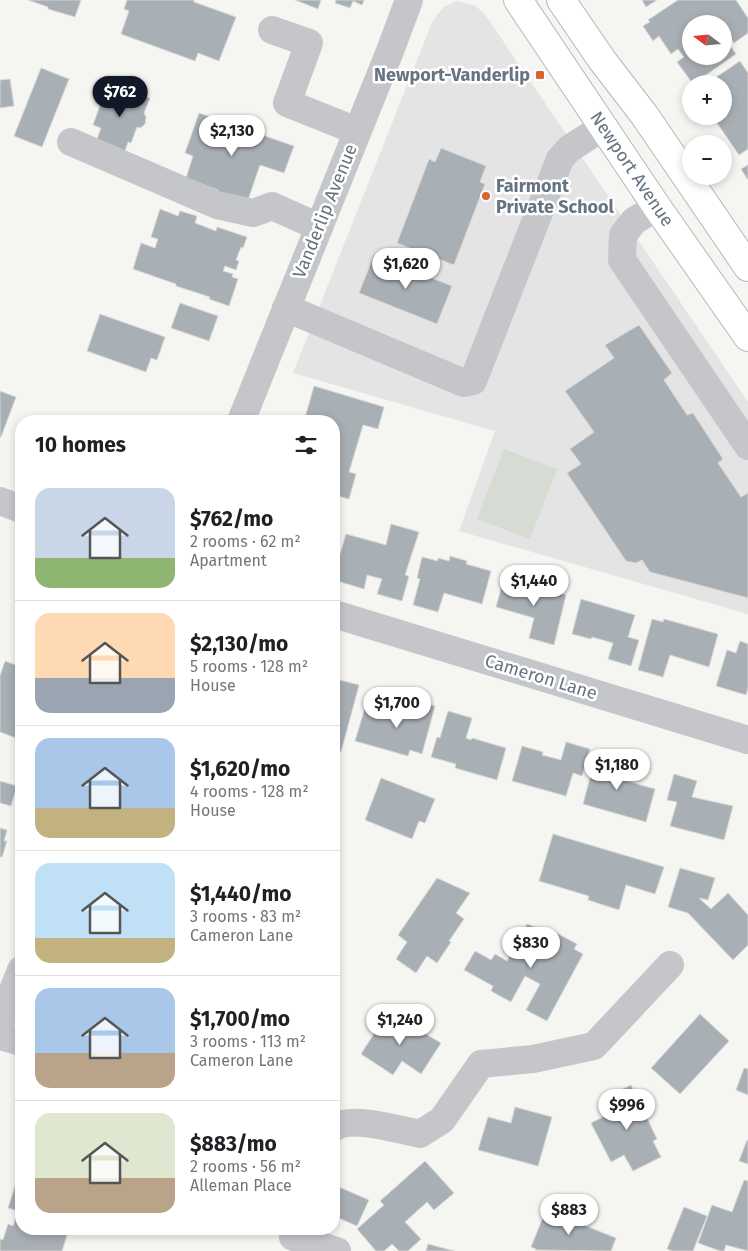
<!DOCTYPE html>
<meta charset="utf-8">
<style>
:root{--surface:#fff;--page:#f6f6f6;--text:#202124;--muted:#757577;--line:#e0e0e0;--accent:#111827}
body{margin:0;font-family:"Fira Sans",sans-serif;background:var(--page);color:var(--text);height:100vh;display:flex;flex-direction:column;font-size:19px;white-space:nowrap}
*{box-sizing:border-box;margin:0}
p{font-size:16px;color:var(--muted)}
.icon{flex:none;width:28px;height:28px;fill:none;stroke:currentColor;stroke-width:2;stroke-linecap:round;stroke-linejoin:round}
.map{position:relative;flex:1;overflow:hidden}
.drawer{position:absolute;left:15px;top:415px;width:325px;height:820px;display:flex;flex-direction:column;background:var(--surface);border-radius:20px;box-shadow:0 2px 8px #0003}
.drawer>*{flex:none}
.needle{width:32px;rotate:286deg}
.buttons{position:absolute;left:682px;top:15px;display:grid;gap:10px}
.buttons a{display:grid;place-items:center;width:50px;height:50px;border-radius:50%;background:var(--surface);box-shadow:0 2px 8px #0003;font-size:25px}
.price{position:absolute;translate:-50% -42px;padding:0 11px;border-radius:18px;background:#fff;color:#222;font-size:16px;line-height:32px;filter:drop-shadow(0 1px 2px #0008)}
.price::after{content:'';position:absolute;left:50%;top:30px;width:15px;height:11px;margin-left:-8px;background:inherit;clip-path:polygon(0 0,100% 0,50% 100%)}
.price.on{background:var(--accent);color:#fff}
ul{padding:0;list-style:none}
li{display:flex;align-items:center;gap:15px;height:125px;padding:0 20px}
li+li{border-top:1px solid var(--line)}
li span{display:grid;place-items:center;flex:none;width:140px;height:100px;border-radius:15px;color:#555}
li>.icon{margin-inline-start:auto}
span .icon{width:60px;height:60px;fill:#fffc;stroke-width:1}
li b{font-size:21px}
h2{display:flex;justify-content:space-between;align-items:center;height:60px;padding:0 20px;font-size:21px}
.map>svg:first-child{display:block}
</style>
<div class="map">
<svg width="748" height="1251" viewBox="0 0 748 1251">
<rect width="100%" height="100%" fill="#f5f5f2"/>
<polygon fill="#e3e4e3" points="457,1 476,6 486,16 748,402 748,614 459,531 495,431 293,373 433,20 444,7"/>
<polygon fill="#d6dcd3" points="504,449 557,469 530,539 477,519"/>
<g fill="#a8afb5" stroke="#d7d7d5">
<polygon points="28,0 81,0 75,17 48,9 48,7"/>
<polygon points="127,0 194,0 194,2 236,17 219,61 198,53 195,61 121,34 129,11 124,9"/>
<polygon points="295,0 321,0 318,9"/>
<polygon points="335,0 364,0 362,5 353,1 350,8 335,3 336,1"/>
<polygon points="642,0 657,0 646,7"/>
<polygon points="678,0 736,0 748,18 748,33 734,43 726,32 724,34 724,24 691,24 691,56 724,56 724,36 736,54 693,84 677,62 684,57 678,49 671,54 659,36 653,41 643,26 650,22 648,20"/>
<polygon points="740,61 748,73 748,149 739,155 717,123 727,116 724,111 724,84 706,84"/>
<polygon points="41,68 69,79 42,147 14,136"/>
<polygon points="10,79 14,106 0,108 0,80"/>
<polygon points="107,86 115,89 116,86 150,98 144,113 146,117 145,124 140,128 137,127 131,143 128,142 124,154 95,145 101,128 93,125"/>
<polygon points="199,113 248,130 246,137 260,142 262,135 294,146 284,173 260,165 248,200 216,196 218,190 186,178 193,156 185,153"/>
<polygon points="441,148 486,166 480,182 485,184 454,265 397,243 429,159 435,162"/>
<polygon points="748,165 748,180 741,169"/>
<polygon points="160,209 178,216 180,211 197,216 195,223 216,231 217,227 247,237 243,248 241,247 236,260 239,261 236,270 225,266 223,271 233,274 232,277 238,279 229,306 209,299 210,297 176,286 176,284 133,269 141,243 155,248 158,239 151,237"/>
<polygon points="374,255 452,286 437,324 359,293"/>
<polygon points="180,303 218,316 209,341 171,328"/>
<polygon points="100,314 165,337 157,360 151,358 146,372 87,351"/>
<polygon points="639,325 672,373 664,380 687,415 693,413 723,459 718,463 741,497 748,493 748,598 650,572 642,560 636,563 626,561 567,473 581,464 570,449 594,432 565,391 614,358 605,345"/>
<polygon points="314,386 384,407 378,429 363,425 349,472 356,474 349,499 334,495 334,421 304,421"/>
<polygon points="0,391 16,397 1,437 0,437"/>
<polygon points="391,524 419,532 405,575 409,576 402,601 377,594 382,579 367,575 364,589 334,580 334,571 336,560 338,561 346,534 386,545"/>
<polygon points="450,556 467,561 466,564 491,571 482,604 444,593 438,612 413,605 420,579 417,578 422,557 438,561 438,558 449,561"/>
<polygon points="505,575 547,587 546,589 566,595 554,645 529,638 534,618 496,607"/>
<polygon points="581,599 635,615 628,637 639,640 631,666 608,659 613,643 592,637 591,639 572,634"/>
<polygon points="652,619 663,622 664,619 718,634 709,667 670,655 663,677 638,670"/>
<polygon points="740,641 748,644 748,688 746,695 716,686 727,650 736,653"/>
<polygon points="5,661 21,667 21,723 16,738 0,732 0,676"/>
<polygon points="336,679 359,685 341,752 334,750 334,686"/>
<polygon points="409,699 435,706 422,754 410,750 408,756 355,741 365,708 403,719"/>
<polygon points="448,711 472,718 466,738 471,740 472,738 506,748 497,780 455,768 456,764 431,757 437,737 440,738"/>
<polygon points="566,742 590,749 582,776 573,773 566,796 512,781 522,746 543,752 542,755 561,760"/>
<polygon points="597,752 622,759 616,778 655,789 646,822 583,804"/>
<polygon points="674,774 697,781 692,797 733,806 724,840 670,826 677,802 667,800"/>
<polygon points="381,778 435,799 425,823 419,821 412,839 365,820"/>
<polygon points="0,781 17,786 11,806 0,803"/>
<polygon points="0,828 7,830 4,841 7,841 2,857 0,857"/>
<polygon points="553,834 664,867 655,894 626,885 619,910 588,900 589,896 539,881"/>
<polygon points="680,868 715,878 708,900 699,898 711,909 728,893 748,915 748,945 733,960 688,913 668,907"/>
<polygon points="437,878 470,893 456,913 464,919 449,941 451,942 437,963 427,956 416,973 396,959 407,942 398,935"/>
<polygon points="527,924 550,933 551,930 577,944 574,949 583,954 547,1021 526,1010 540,984 525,976 511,1002 491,991 493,986 464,970 475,951 491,960 495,954 507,961"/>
<polygon points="388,1012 441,1043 421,1074 402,1061 393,1075 361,1054"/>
<polygon points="700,1014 729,1041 680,1094 651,1068"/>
<polygon points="744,1068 748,1069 748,1095 736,1090"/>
<polygon points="631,1085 657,1139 653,1141 661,1157 633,1171 624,1155 611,1162 591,1123 613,1112 606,1097"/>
<polygon points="515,1107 552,1117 538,1166 478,1150 488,1117 511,1123"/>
<polygon points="747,1140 748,1140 748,1164 739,1161"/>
<polygon points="425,1161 454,1193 434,1210 427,1202 405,1222 421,1239 408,1251 399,1251 392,1244 384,1251 376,1251 357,1229 384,1205 380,1201"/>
<polygon points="744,1180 748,1181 748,1251 726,1245 724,1251 720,1251 698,1243 712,1205 732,1212"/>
<polygon points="16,1183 21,1185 21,1229 69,1229 62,1251 0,1251 0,1239 3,1240 8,1224 13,1226 18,1211 8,1208"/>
<polygon points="339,1187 369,1200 357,1226 334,1216 334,1198"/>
<polygon points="684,1207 707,1216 693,1251 672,1251 667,1249"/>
<polygon points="546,1210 616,1238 611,1251 535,1250 536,1249 531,1247"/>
<polygon points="428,1244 454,1251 426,1251"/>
</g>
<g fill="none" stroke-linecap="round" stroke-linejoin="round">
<g stroke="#b4b8bb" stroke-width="30">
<g id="major">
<polyline points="518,0 657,207 748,337"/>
<polyline points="561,0 602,60 645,116 748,267"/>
</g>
</g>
<g stroke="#c4c6ca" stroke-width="28">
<polyline points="272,30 309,43 287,103 357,131"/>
<polyline points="71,142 217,205 253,213 272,206 319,227"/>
<polyline points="657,207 634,221 623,235 622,260 748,446"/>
<polyline points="286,308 464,383 473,381 560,159 569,149 603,127"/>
<polyline points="241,421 390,51 409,0"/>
<polyline points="0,501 21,509"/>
<polyline points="334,614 748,740"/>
<polyline points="0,1023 21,970"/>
<polyline points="0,1036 21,1042"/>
<path d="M 334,1128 C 350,1115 401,1130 420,1134 L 442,1120 L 481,1064 L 533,1059 L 594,1046 L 670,965"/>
<polyline points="296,1229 293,1237 337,1251"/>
</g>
<use href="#major" stroke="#fff" stroke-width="28"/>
</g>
<g fill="#d8642f" stroke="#fff" stroke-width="2">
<rect x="535" y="70" width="10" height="10" rx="2.5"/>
<circle cx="486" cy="196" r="5"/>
</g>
<g text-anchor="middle" stroke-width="5" stroke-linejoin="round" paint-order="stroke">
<g font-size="18" font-weight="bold" fill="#667381" stroke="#fff" text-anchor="end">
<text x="530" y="81">Newport-Vanderlip</text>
<text x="496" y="192" text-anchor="start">Fairmont<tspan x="496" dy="21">Private School</tspan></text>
</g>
<g font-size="18" fill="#667381" stroke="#fff">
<text transform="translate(632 169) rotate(56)" y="6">Newport Avenue</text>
<text transform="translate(325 211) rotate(-68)" y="6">Vanderlip Avenue</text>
<text transform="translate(541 677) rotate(17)" y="6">Cameron Lane</text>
</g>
</g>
</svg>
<div class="buttons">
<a><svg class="needle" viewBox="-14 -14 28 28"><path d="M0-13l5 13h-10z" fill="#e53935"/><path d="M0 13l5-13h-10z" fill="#757577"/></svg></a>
<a>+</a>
<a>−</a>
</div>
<b class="price on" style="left:120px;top:118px">$762</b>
<b class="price" style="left:232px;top:157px">$2,130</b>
<b class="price" style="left:406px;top:290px">$1,620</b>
<b class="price" style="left:534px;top:607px">$1,440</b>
<b class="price" style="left:397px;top:729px">$1,700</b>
<b class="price" style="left:617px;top:791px">$1,180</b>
<b class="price" style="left:531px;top:969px">$830</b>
<b class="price" style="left:400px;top:1046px">$1,240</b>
<b class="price" style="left:627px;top:1131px">$996</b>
<b class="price" style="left:569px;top:1236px">$883</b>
<section class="drawer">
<h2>10 homes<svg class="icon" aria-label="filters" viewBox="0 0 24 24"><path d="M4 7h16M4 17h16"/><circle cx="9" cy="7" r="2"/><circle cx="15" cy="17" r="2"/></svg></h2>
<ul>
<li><span style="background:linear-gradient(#c9d6e8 70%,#8fb573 0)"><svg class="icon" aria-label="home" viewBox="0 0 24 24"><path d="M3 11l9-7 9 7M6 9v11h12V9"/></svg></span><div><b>$762/mo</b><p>2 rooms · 62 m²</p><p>Apartment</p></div></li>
<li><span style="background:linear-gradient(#ffd9b3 65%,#9aa5b1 0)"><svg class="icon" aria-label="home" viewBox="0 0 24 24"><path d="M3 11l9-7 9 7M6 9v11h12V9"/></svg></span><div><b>$2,130/mo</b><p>5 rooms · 128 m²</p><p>House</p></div></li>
<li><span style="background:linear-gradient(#a9c7e8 70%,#c2b280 0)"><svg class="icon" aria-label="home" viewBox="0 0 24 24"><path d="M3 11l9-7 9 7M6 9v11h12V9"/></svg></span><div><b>$1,620/mo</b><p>4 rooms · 128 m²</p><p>House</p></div></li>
<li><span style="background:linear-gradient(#bfe0f5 75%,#c2b280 0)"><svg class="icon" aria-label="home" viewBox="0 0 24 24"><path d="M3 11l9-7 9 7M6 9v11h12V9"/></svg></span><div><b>$1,440/mo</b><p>3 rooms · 83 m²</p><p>Cameron Lane</p></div></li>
<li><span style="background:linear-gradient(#a9c7e8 65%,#b9a48a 0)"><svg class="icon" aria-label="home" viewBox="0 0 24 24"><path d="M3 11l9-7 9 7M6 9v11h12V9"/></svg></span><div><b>$1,700/mo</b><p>3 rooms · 113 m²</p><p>Cameron Lane</p></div></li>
<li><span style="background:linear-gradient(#dfe7d0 65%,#b9a48a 0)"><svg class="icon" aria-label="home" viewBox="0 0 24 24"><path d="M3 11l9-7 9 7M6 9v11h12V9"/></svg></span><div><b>$883/mo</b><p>2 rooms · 56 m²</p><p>Alleman Place</p></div></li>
</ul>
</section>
</div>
